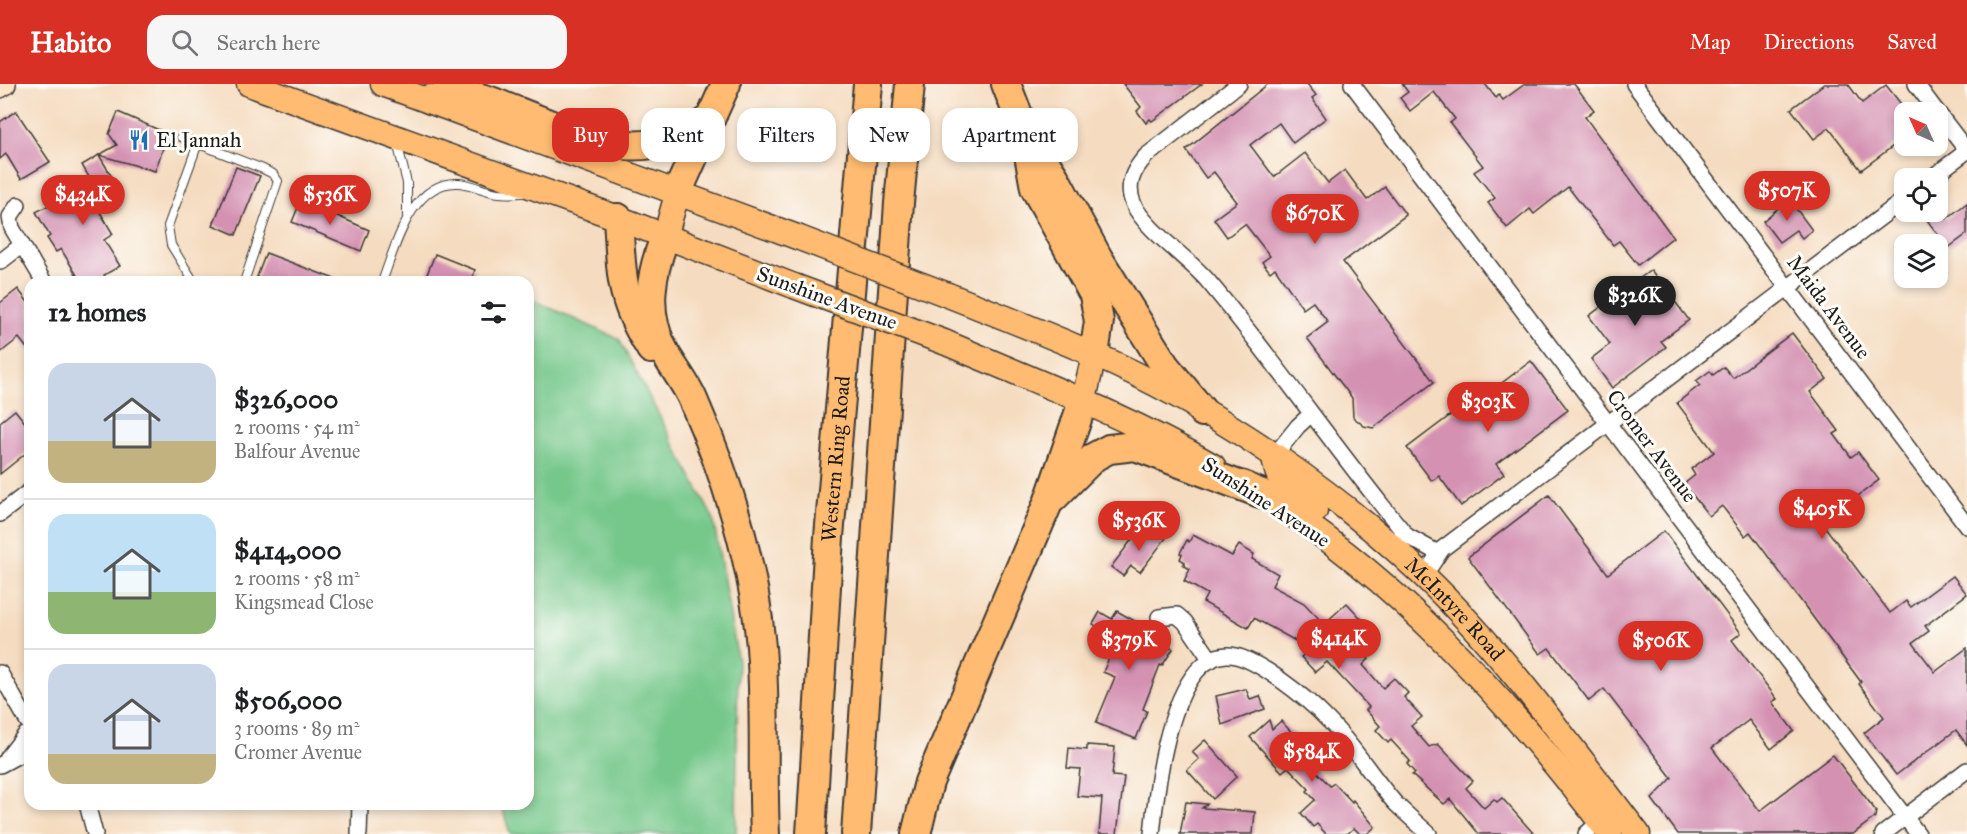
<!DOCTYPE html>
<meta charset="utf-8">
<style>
:root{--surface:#fff;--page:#f6f6f6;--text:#202124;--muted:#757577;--line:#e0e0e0;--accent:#d93025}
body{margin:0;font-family:"IM FELL Great Primer",serif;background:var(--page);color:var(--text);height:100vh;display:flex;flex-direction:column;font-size:22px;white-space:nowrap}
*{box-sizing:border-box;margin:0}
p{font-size:20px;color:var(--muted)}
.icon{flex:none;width:33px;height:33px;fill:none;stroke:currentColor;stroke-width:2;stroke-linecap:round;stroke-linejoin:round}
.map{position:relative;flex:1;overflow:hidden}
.details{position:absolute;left:24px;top:192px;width:510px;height:534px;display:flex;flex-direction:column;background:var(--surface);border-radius:18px;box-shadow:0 3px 9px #0003}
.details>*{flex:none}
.guide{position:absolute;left:552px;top:24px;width:570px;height:54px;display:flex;gap:12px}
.needle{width:39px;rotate:315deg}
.tools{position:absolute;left:1894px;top:18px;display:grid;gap:12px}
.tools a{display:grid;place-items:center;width:54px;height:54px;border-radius:12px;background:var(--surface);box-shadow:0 3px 9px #0003;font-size:30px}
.price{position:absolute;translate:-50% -51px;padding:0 14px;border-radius:21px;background:var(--accent);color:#fff;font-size:20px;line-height:39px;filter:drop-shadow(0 2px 3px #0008)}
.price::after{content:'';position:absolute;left:50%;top:36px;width:18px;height:14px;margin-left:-9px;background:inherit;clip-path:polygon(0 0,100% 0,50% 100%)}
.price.active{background:#222;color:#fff}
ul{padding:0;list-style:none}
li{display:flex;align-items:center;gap:18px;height:150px;padding:0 24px}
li+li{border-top:2px solid var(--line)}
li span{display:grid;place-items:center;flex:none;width:168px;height:120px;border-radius:18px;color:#555}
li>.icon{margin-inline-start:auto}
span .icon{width:72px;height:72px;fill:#fffc;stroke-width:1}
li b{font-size:26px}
h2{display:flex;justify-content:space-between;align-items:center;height:72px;padding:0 24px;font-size:26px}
.pill{padding:0 21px;border-radius:18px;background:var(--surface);box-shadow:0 3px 9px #0003;font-size:21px;line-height:54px}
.pill.active{background:var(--accent);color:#fff}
header{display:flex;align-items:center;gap:36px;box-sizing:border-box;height:84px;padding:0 30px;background:var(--accent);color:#fff}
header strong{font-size:28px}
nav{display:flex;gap:33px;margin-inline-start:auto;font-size:21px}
.search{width:420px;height:54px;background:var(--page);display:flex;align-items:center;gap:15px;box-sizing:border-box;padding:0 21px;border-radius:18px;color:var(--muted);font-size:22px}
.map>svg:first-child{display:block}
</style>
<header>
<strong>Habito</strong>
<div class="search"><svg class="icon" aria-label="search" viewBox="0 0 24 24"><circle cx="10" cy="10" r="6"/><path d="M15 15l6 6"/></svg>Search here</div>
<nav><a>Map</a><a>Directions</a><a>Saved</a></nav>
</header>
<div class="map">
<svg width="1967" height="750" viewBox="0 0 1967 750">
<rect width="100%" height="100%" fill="#fdfcf7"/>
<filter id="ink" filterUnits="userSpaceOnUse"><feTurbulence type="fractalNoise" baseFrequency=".0167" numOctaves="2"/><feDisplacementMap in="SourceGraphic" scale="12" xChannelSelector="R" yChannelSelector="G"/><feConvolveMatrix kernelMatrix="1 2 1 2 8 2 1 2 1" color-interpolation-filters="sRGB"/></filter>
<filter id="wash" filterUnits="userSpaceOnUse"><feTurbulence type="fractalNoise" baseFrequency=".008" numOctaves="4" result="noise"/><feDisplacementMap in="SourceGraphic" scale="24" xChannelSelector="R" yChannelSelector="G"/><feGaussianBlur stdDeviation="1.35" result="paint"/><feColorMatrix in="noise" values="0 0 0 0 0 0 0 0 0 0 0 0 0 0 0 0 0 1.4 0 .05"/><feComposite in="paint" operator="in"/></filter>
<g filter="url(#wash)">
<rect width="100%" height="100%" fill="#f5dbbf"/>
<polygon fill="#74c78a" stroke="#487253" stroke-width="1.5" points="528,214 619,255 713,434 738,577 736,750 510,750 501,720 528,720"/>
<g id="blocks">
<g fill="#d491b2">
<polygon points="1123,0 1202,0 1152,37 1150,35 1146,39 1137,27 1141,23"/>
<polygon points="1268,0 1307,0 1316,11 1312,14 1326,34 1293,59 1279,39 1250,61 1274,93 1305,69 1328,99 1345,86 1367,116 1385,103 1406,131 1343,178 1434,298 1373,344 1364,342 1353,333 1352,314 1307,254 1328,238 1313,218 1303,225 1275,184 1270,188 1262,178 1270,172 1245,140 1227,153 1214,135 1237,118 1214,88 1206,94 1186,66"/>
<polygon points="1402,0 1485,0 1496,14 1499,11 1503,16 1525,0 1574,0 1594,26 1585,33 1673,153 1638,181 1619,157 1613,161 1568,103 1534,130 1530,125 1507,144 1488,119 1495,114 1474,88 1483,82 1450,39 1455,35 1434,8 1410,27 1400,14 1408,8"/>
<polygon points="1824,0 1848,0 1862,19 1886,1 1905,25 1905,53 1861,86 1829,44 1814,55 1791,25"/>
<polygon points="16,27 50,78 21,95 6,70 0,75 0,38"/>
<polygon points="118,28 168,50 155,87 99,71 117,61 109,50"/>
<polygon points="99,71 118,103 94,118 113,150 104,156 120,182 104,191 108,198 81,198 61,165 56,168 47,154 50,152 36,128 68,111 70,114 93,100 82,81"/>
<polygon points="236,83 260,92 236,151 213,141"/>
<polygon points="1789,115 1812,146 1802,154 1796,146 1779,158 1763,137"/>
<polygon points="301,116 369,146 361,167 292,138"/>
<polygon points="1967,119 1967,150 1948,164 1921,128 1940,128 1946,135"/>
<polygon points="266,169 340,197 340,198 255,198"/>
<polygon points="435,170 475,186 471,198 424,198"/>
<polygon points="1651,186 1689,236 1661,257 1666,263 1612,304 1591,275 1610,260 1589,232"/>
<polygon points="18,205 30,221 30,268 19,254 0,269 0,219"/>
<polygon points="1792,249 1827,295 1810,308 1839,347 1834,350 1851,373 1858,368 1879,396 1822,439 1890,529 1906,517 1911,523 1953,492 1967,510 1925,542 1929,547 1913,559 1935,588 1967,564 1967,661 1956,646 1896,691 1864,649 1884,633 1859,600 1861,598 1750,448 1745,452 1722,422 1709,432 1684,400 1695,391 1691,385 1714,368 1677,319 1700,301 1696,297 1710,287 1713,291 1724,283 1733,294"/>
<polygon points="1531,277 1568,326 1496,380 1504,390 1461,422 1439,392 1432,397 1407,364 1456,327 1459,331"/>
<polygon points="15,326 30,345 30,366 0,390 0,338"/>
<polygon points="1549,411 1608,490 1664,447 1741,549 1732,556 1777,615 1772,618 1794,647 1771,665 1749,636 1712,664 1760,727 1833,671 1876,727 1875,733 1853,750 1678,750 1652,715 1672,694 1604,605 1589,617 1549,564 1540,570 1468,473"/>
<polygon points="1153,444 1166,454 1140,488 1131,482 1123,492 1111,483 1139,446 1146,452"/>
<polygon points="1193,451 1232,472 1239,461 1254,470 1252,475 1278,490 1272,502 1304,519 1324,540 1347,519 1367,541 1351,555 1369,575 1363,581 1383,604 1394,594 1408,609 1404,613 1422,633 1411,642 1429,663 1438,660 1473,697 1466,704 1484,724 1494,715 1497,718 1502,714 1534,750 1479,750 1450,715 1444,720 1412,691 1415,689 1407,680 1410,677 1391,656 1388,659 1376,646 1380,642 1366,626 1369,623 1327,578 1315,588 1301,573 1310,565 1254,534 1248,544 1203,518 1207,510 1184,497 1190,485 1183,481 1185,478 1180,475 1182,470 1180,469 1187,456 1189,458"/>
<polygon points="1117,527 1163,553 1160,558 1173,565 1162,582 1160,581 1143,625 1147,627 1136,655 1096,639 1115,593 1103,588 1115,560 1096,549 1099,544 1093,540 1100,528 1112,535"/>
<polygon points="1246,605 1250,615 1260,612 1265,625 1222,641 1216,612"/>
<polygon points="1269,636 1272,645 1281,637 1310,668 1304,674 1330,702 1334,699 1352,718 1353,716 1375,743 1367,750 1360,750 1354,744 1347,750 1326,750 1317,740 1313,743 1301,729 1315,716 1307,707 1309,705 1288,683 1282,688 1250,653"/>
<polygon points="1205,656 1237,692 1213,715 1187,686 1199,675 1192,668"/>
<polygon points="1087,661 1115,663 1112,692 1124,693 1117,750 1099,750 1102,714 1077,712 1080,685 1067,684 1069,664 1087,666"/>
<polygon points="1186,718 1207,720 1202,724 1255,728 1253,750 1180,750"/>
</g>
</g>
</g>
<g filter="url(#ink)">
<use href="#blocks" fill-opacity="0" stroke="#3d3934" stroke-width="1.5"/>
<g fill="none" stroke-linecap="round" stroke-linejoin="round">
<g stroke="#3d3934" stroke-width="10">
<g id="service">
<polyline points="181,53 263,85 273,90 278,97 244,198"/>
<polyline points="397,58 407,99 407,132"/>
<polyline points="194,198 171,161 168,142 198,59"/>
<path d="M 382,198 C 395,164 411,96 459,99 C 472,100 486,108 499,109 C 507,110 515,109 522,109"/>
</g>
</g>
<g stroke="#3d3934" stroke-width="18">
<g id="minor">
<path d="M 1239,0 L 1146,72 C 1133,86 1125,102 1134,121 C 1145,145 1188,174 1207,196 C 1269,269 1324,349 1384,424 L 1407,452 L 1438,469"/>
<polyline points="1352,0 1918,750"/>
<polyline points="1634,0 1967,442"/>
<polyline points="1916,0 1937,28"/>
<polyline points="1931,94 1967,67 1938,29"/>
<polyline points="18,121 10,133 12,144 22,161"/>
<polyline points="0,178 22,161 44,198"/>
<polyline points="1274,372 1298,342 1310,331"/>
<polyline points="0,430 30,407"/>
<polyline points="1424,492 1442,465 1905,115"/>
<polyline points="1159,533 1177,531 1185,538 1211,576"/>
<polyline points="0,589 28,638"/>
<polyline points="8,673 25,651"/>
<polyline points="0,681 30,665"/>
<polyline points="87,720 95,750"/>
<polyline points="359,750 360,720"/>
<path d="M 1152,750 C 1156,708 1170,573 1227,571 C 1254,570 1310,617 1329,637 C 1354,662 1372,693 1395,719 C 1406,730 1418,740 1429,750"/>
<polyline points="1586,750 1606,732"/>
<polyline points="1883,750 1967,686"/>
</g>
</g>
<g stroke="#3d3934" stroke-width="24">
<polyline id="secondary" points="0,3 5,0"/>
</g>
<g stroke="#3d3934" stroke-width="27">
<g id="primary">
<polyline points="249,0 618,134 794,202"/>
<polyline points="383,0 797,153"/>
<polyline points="665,153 678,107"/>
<path id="s1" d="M 948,211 C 1004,233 1060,255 1115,280 C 1225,331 1337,409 1424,492 C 1505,570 1570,662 1638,750"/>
<path d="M 944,258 C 1035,297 1127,332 1213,382"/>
<polyline points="1084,315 1094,271"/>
<path d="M 1274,372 C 1277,403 1292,410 1315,427"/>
<path d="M 1243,399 C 1390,484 1508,617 1610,750"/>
</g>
</g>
<g stroke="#3d3934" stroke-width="32">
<g id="motorway">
<polyline points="1006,0 1024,46 1055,94 1098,174 1165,282 1203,328"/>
<path d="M 430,15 C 445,15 463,11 477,13 C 489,15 504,23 516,27 C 585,53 639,85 708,36"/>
<polyline points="1027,60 1035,104 1094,211 1099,237 1094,271"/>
<polyline points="678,107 726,0"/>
<path d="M 618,134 C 622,192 619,214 651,265"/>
<path d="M 665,153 C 651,189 644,226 662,263 C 671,282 686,298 694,318 C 727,394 754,480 761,563 C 766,625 762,688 765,750"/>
<polyline points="1053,414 1094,373 1109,365 1135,362 1260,409"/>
<path id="s2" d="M 811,750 L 829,453 L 868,0"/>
<polyline points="856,750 899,119 910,0"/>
<polyline points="916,750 929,698 1048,419 1084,315"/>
</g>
</g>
<use href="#service" stroke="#fff" stroke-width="8"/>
<use href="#minor" stroke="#fff" stroke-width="15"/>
<use href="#secondary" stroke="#ffe4c6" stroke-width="21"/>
<use href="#primary" stroke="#ffbb71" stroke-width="24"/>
<use href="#motorway" stroke="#ffbb71" stroke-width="28"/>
<g stroke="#3d3934" stroke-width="27" stroke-linecap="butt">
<g id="primary-bridge">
<polyline points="797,153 948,211"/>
<polyline points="794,202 944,258"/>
</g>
</g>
<use href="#primary-bridge" stroke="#ffbb71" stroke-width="24"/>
</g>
</g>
<defs>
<g id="restaurant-bare" transform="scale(1.62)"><path d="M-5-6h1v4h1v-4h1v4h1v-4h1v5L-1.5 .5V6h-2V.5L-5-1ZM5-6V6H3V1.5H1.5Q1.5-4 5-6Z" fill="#1f6fb2" stroke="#fdfcf7" stroke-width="2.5" paint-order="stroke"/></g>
</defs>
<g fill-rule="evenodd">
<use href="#restaurant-bare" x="139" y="56"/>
</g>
<g text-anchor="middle" stroke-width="6" stroke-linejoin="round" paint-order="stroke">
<g font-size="21" fill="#1c1c1c" stroke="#fdfcf7" text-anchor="start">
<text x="156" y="63">El Jannah</text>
</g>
<g font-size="21" fill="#1c1c1c" stroke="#fdfcf7">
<text transform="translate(827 214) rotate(20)" y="7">Sunshine Avenue</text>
<text transform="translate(1829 223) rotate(53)" y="7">Maida Avenue</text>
<text transform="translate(1652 362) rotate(53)" y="7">Cromer Avenue</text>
<text dy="7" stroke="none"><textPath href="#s2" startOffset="376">Western Ring Road</textPath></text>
<text transform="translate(1266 418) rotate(33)" y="7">Sunshine Avenue</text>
<text dy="7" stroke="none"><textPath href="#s1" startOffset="602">McIntyre Road</textPath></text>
</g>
</g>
</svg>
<div class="tools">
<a><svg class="needle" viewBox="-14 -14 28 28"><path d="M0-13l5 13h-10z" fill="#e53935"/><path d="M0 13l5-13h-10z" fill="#757577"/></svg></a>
<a><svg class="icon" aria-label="locate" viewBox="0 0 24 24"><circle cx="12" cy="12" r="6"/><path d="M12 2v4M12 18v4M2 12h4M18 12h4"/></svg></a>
<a><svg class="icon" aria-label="layers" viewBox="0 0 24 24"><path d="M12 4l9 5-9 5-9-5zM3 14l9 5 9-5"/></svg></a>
</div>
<b class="price" style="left:1787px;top:138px">$507K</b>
<b class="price" style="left:83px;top:142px">$434K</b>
<b class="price" style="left:330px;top:142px">$536K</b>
<b class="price" style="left:1315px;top:161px">$670K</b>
<b class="price active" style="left:1635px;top:243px">$326K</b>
<b class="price" style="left:1488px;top:349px">$303K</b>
<b class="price" style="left:1822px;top:456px">$405K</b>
<b class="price" style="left:1139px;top:468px">$536K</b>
<b class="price" style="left:1339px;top:586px">$414K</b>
<b class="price" style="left:1129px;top:587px">$379K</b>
<b class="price" style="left:1661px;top:588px">$506K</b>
<b class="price" style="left:1312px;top:699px">$584K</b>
<div class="guide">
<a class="pill active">Buy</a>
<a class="pill">Rent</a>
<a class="pill">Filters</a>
<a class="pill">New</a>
<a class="pill">Apartment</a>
</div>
<section class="details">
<h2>12 homes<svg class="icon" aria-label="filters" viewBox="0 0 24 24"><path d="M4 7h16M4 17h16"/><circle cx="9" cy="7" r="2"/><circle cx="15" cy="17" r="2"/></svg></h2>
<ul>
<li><span style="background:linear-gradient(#c9d6e8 65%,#c2b280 0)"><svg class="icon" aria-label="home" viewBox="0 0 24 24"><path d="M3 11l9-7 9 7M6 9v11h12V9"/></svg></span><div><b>$326,000</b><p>2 rooms · 54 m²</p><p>Balfour Avenue</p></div></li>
<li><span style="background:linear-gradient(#bfe0f5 65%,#8fb573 0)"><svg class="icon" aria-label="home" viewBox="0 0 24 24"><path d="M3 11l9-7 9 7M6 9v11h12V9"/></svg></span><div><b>$414,000</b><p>2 rooms · 58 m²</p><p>Kingsmead Close</p></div></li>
<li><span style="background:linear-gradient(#c9d6e8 75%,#c2b280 0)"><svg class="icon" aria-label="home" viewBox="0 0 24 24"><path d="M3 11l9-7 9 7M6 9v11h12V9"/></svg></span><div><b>$506,000</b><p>3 rooms · 89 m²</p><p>Cromer Avenue</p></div></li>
</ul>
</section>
</div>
